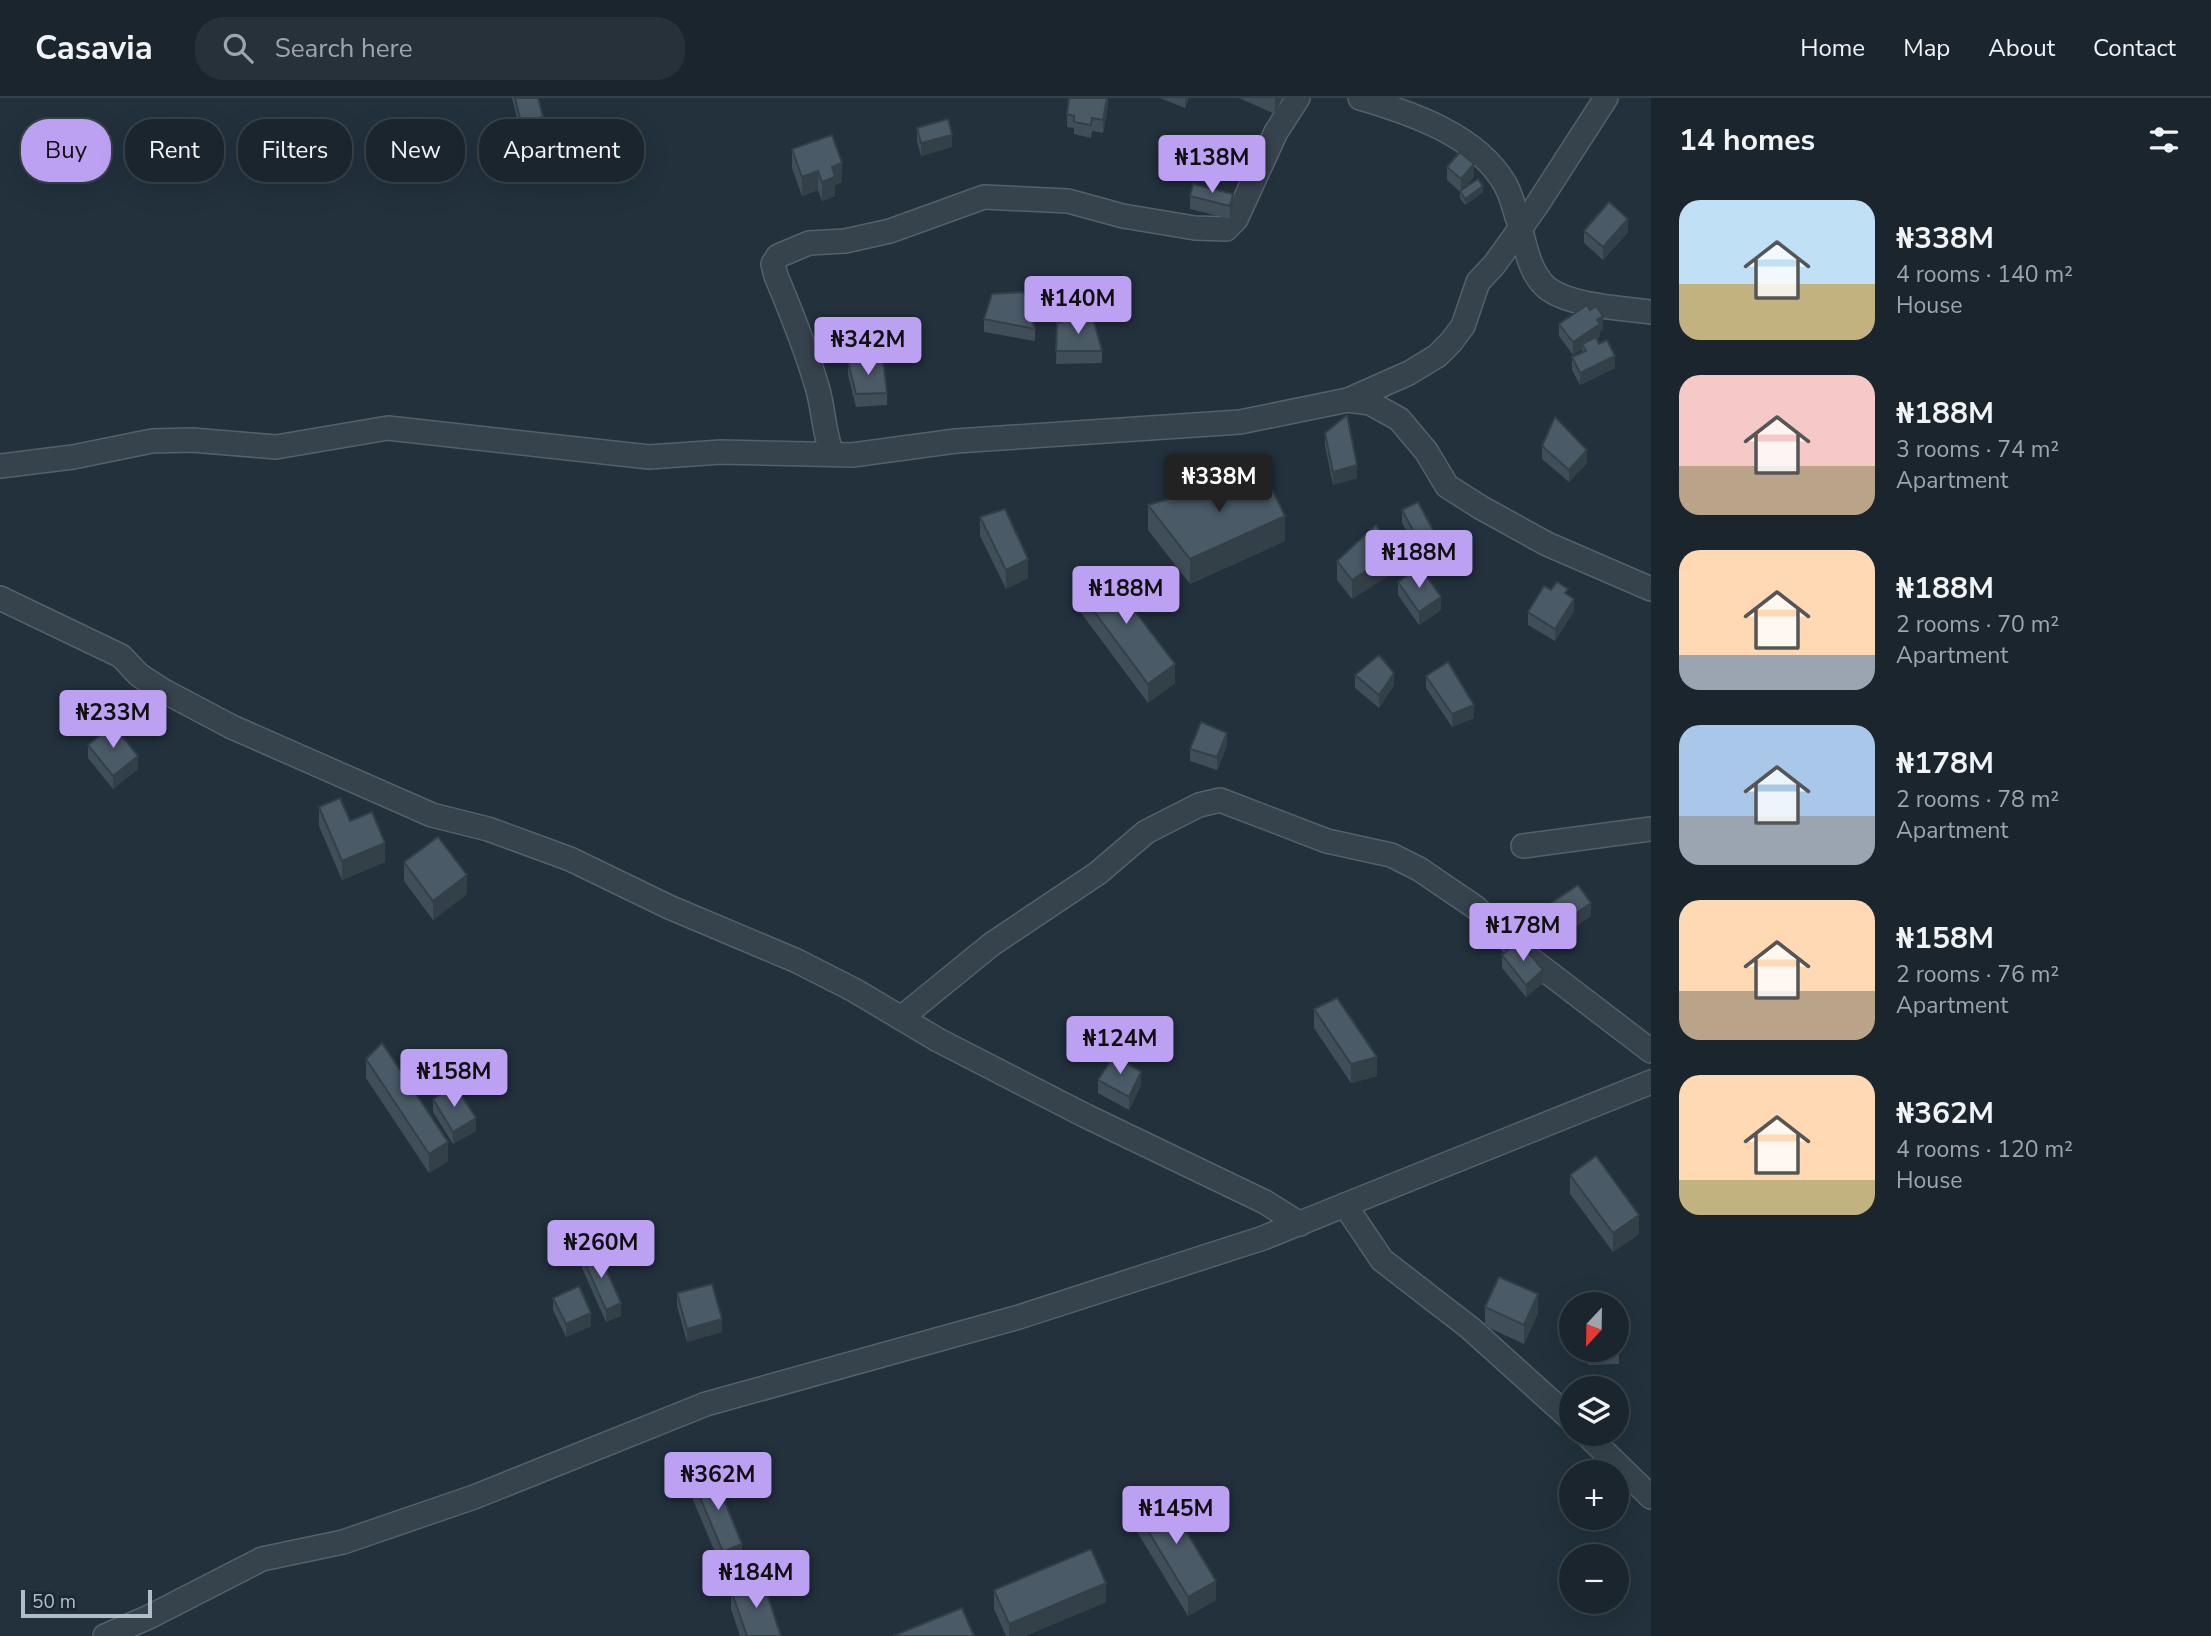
<!DOCTYPE html>
<meta charset="utf-8">
<style>
:root{--surface:#1a252d;--page:#273139;--text:#f1f3f6;--muted:#9fa5aa;--line:#384249;--accent:#bca0f2}
body{margin:0;font-family:"Nunito Sans",sans-serif;background:var(--page);color:var(--text);height:100vh;display:flex;flex-direction:column;font-size:26px;white-space:nowrap}
*{box-sizing:border-box;margin:0}
p{font-size:23px;color:var(--muted)}
.icon{flex:none;width:38px;height:38px;fill:none;stroke:currentColor;stroke-width:2;stroke-linecap:round;stroke-linejoin:round}
.map{position:relative;flex:1;overflow:hidden}
.drawer{display:flex;flex-direction:column;background:var(--surface);width:560px}
.drawer>*{flex:none}
.hud{position:absolute;left:21px;top:21px;width:665px;height:63px;display:flex;gap:14px}
.needle{width:46px;rotate:202deg}
.buttons{position:absolute;left:1559px;top:1194px;display:grid;gap:14px}
.buttons a{display:grid;place-items:center;width:70px;height:70px;border-radius:50%;background:var(--surface);box-shadow:0 7px 28px #0002,0 0 0 2px var(--line);font-size:35px}
.scale{position:absolute;left:21px;bottom:18px;width:131px;box-sizing:border-box;padding-left:7px;border:4px solid #b1bdc8;border-top:0;font-size:19px;line-height:24px;white-space:nowrap;color:#b1bdc8;-webkit-text-stroke:5px #1b2731;paint-order:stroke}
.price{position:absolute;translate:-50% -60px;padding:0 16px;border-radius:7px;background:var(--accent);color:#111;font-size:23px;line-height:46px;filter:drop-shadow(0 2px 4px #0008)}
.price::after{content:'';position:absolute;left:50%;top:42px;width:21px;height:16px;margin-left:-10px;background:inherit;clip-path:polygon(0 0,100% 0,50% 100%)}
.price.current{background:#222;color:#fff}
ul{padding:0;list-style:none}
li{display:flex;align-items:center;gap:21px;height:175px;padding:0 28px}
li span{display:grid;place-items:center;flex:none;width:196px;height:140px;border-radius:21px;color:#555}
li>.icon{margin-inline-start:auto}
span .icon{width:84px;height:84px;fill:#fffc;stroke-width:1}
li b{font-size:30px}
h2{display:flex;justify-content:space-between;align-items:center;height:84px;padding:0 28px;font-size:30px}
.tag{padding:0 24px;border-radius:28px;background:var(--surface);box-shadow:0 7px 28px #0002,0 0 0 2px var(--line);font-size:24px;line-height:63px}
.tag.current{background:var(--accent);color:#111}
header{display:flex;align-items:center;gap:42px;box-sizing:border-box;height:98px;padding:0 35px;background:var(--surface);border-bottom:2px solid var(--line)}
header strong{font-size:33px}
nav{display:flex;gap:38px;margin-inline-start:auto;font-size:24px}
.search{width:490px;height:63px;background:var(--page);display:flex;align-items:center;gap:18px;box-sizing:border-box;padding:0 24px;border-radius:28px;color:var(--muted);font-size:26px}
main{display:flex;flex:1;min-height:0}
.map>svg:first-child{display:block}
</style>
<header>
<strong>Casavia</strong>
<div class="search"><svg class="icon" aria-label="search" viewBox="0 0 24 24"><circle cx="10" cy="10" r="6"/><path d="M15 15l6 6"/></svg>Search here</div>
<nav><a>Home</a><a>Map</a><a>About</a><a>Contact</a></nav>
</header>
<main>
<div class="map">
<svg width="1651" height="1538" viewBox="0 0 1651 1538">
<rect width="100%" height="100%" fill="#22313c"/>
<g fill="none" stroke-linecap="round" stroke-linejoin="round">
<g stroke="#54606a" stroke-width="26">
<g id="minor">
<path d="M 1360,0 C 1411,15 1477,37 1505,86 C 1511,96 1514,110 1518,122 C 1525,144 1528,174 1547,190 C 1570,208 1622,210 1651,214"/>
<polyline points="1348,302 1409,275 1437,258 1451,244 1463,228 1478,184 1494,167 1535,110 1606,0"/>
<path d="M 832,356 C 824,336 824,314 818,292 C 807,253 792,216 776,178 L 773,166 L 778,158 L 809,145 L 845,143 L 890,133 L 984,99 L 1068,103 L 1123,118 L 1195,130 L 1226,131 L 1236,121 L 1276,34 L 1298,0"/>
<polyline points="0,368 73,359 152,343 192,342 276,349 388,330 649,359 721,354 852,357 956,343 1240,324 1348,302 1370,305 1399,321 1426,353 1447,388 1480,409 1547,446 1651,491"/>
<polyline points="0,500 121,558 139,577 162,592 232,629 432,717 488,731 570,761 669,809 797,863 854,892 938,942 1086,1018 1265,1104 1300,1126"/>
<polyline points="1523,748 1651,731"/>
<polyline points="901,920 992,846 1098,775 1146,734 1199,707 1220,702 1327,743 1391,757 1419,771 1475,809 1528,859 1651,953"/>
<polyline points="1345,1107 1382,1162 1470,1230 1572,1322"/>
<polyline points="1585,1335 1651,1399"/>
<polyline points="105,1538 149,1519 262,1461 343,1444 474,1399 706,1306 1019,1219 1263,1140 1651,984"/>
</g>
</g>
<use href="#minor" stroke="#36434c" stroke-width="23"/>
</g>
<g fill="#404e59">
<polygon points="512,0 538,0 543,32 521,37"/>
<polygon points="1108,0 1108,8 1103,35 1092,33 1091,40 1074,36 1074,30 1067,29 1067,16"/>
<polygon points="1160,0 1189,0 1185,10"/>
<polygon points="1239,0 1282,0 1275,16"/>
<polygon points="917,30 952,49 921,58 917,43"/>
<polygon points="792,51 842,84 835,87 835,98 822,103 818,92 802,98 792,70"/>
<polygon points="1447,69 1474,79 1462,92 1483,94 1465,107 1460,100 1460,94 1447,82"/>
<polygon points="1190,98 1233,108 1230,121 1190,111"/>
<polygon points="1584,133 1628,134 1603,162 1584,145"/>
<polygon points="1041,184 1104,200 1104,213 1043,216 1041,197"/>
<polygon points="984,221 1035,231 1035,243 984,234"/>
<polygon points="1057,225 1102,253 1102,265 1056,266"/>
<polygon points="1559,226 1603,231 1600,233 1600,238 1597,241 1615,270 1580,287 1572,272 1572,259 1582,254 1582,251 1573,257 1559,238"/>
<polygon points="848,264 887,295 887,307 856,309 848,277"/>
<polygon points="1325,335 1357,380 1333,387 1325,348"/>
<polygon points="1542,348 1587,365 1569,384 1542,361"/>
<polygon points="1148,407 1285,443 1190,486 1148,432"/>
<polygon points="1402,412 1436,451 1421,459 1402,425"/>
<polygon points="980,419 1028,480 1006,491 980,438"/>
<polygon points="1337,463 1394,474 1352,501 1337,482"/>
<polygon points="1398,484 1441,512 1419,527 1398,497"/>
<polygon points="1076,489 1175,585 1148,605 1076,508"/>
<polygon points="1551,492 1568,497 1574,513 1555,543 1528,527 1528,514"/>
<polygon points="1355,577 1394,587 1379,610 1355,590"/>
<polygon points="1426,578 1474,620 1452,629 1426,590"/>
<polygon points="88,647 138,671 113,691 88,660"/>
<polygon points="1227,648 1217,672 1190,663 1190,651"/>
<polygon points="319,709 350,723 385,764 342,782 319,728"/>
<polygon points="404,764 467,796 433,822 404,783"/>
<polygon points="1550,806 1591,818 1563,837 1550,818"/>
<polygon points="1502,857 1543,885 1526,899 1502,870"/>
<polygon points="1314,911 1377,978 1351,985 1314,930"/>
<polygon points="366,961 448,1063 429,1075 366,980"/>
<polygon points="1098,982 1141,987 1129,1012 1098,995"/>
<polygon points="433,1001 476,1033 453,1046 433,1014"/>
<polygon points="1570,1077 1639,1136 1613,1154 1570,1096"/>
<polygon points="582,1158 621,1218 606,1224 582,1170"/>
<polygon points="677,1195 722,1234 687,1244 677,1208"/>
<polygon points="553,1200 591,1228 566,1239 553,1212"/>
<polygon points="1485,1209 1538,1215 1524,1246 1485,1228"/>
<polygon points="1618,1215 1619,1266 1588,1267 1587,1251"/>
<polygon points="693,1383 742,1465 723,1473 693,1402"/>
<polygon points="1136,1413 1216,1502 1188,1518 1136,1432"/>
<polygon points="731,1492 781,1538 740,1538 731,1511"/>
<polygon points="994,1492 1106,1504 1025,1538 1006,1538 994,1511"/>
</g>
<g fill="#344048">
<polygon points="1107,0 1108,8 1103,35 1103,22"/>
<polygon points="1185,0 1189,0 1185,10"/>
<polygon points="1275,0 1282,0 1275,16"/>
<polygon points="543,19 543,32 521,37 521,24"/>
<polygon points="952,37 952,49 921,58 921,45"/>
<polygon points="842,65 842,84 835,87 835,98 822,103 822,84 832,69"/>
<polygon points="1474,66 1474,79 1461,94 1461,81"/>
<polygon points="818,73 818,92 802,98 802,79"/>
<polygon points="1483,88 1483,94 1465,107 1465,101"/>
<polygon points="1233,96 1233,108 1230,121 1230,108"/>
<polygon points="1628,121 1628,134 1603,162 1603,149"/>
<polygon points="1603,218 1603,231 1600,233 1600,238 1584,249 1582,246 1582,251 1573,257 1573,244"/>
<polygon points="1615,258 1615,270 1580,287 1580,275"/>
<polygon points="1587,352 1587,365 1569,384 1569,372"/>
<polygon points="1357,367 1357,380 1333,387 1333,374"/>
<polygon points="1285,418 1285,443 1190,486 1190,461"/>
<polygon points="1436,438 1436,451 1421,459 1421,447"/>
<polygon points="1394,455 1394,474 1352,501 1352,482"/>
<polygon points="1028,461 1028,480 1006,491 1006,472"/>
<polygon points="1441,499 1441,512 1419,527 1419,514"/>
<polygon points="1574,501 1574,513 1555,543 1555,531"/>
<polygon points="1175,566 1175,585 1148,605 1148,586"/>
<polygon points="1394,575 1394,587 1379,610 1379,597"/>
<polygon points="1474,607 1474,620 1452,629 1452,616"/>
<polygon points="1227,635 1227,648 1217,672 1217,659"/>
<polygon points="138,658 138,671 113,691 113,678"/>
<polygon points="385,745 385,764 342,782 342,763"/>
<polygon points="467,777 467,796 433,822 433,803"/>
<polygon points="1591,805 1591,818 1563,837 1563,824"/>
<polygon points="1543,872 1543,885 1526,899 1526,887"/>
<polygon points="1377,959 1377,978 1351,985 1351,966"/>
<polygon points="1141,974 1141,987 1129,1012 1129,999"/>
<polygon points="476,1020 476,1033 453,1046 453,1034"/>
<polygon points="448,1044 448,1063 429,1075 429,1056"/>
<polygon points="1639,1117 1639,1136 1613,1154 1613,1135"/>
<polygon points="1538,1196 1538,1215 1524,1246 1524,1227"/>
<polygon points="621,1205 621,1218 606,1224 606,1212"/>
<polygon points="591,1215 591,1228 566,1239 566,1226"/>
<polygon points="722,1221 722,1234 687,1244 687,1231"/>
<polygon points="742,1446 742,1465 723,1473 723,1454"/>
<polygon points="1216,1483 1216,1502 1188,1518 1188,1499"/>
<polygon points="1106,1485 1106,1504 1025,1538 1009,1538 1009,1526"/>
</g>
<g fill="#4a5b67" stroke="#344048" stroke-width="2">
<polygon points="515,0 538,0 543,19 521,24"/>
<polygon points="1069,0 1107,0 1103,22 1092,20 1091,27 1074,24 1074,18 1067,16"/>
<polygon points="948,21 952,37 921,45 917,30"/>
<polygon points="832,37 842,65 832,69 835,79 822,84 818,73 802,79 792,51"/>
<polygon points="1460,54 1474,66 1461,81 1447,69"/>
<polygon points="1478,81 1483,88 1465,101 1460,93"/>
<polygon points="1193,86 1233,96 1230,108 1190,98"/>
<polygon points="1609,104 1628,121 1603,149 1584,133"/>
<polygon points="1102,181 1104,200 1043,203 1041,184"/>
<polygon points="1024,194 1035,231 984,221 992,196"/>
<polygon points="1587,207 1590,212 1596,208 1603,218 1597,222 1600,226 1573,244 1559,226"/>
<polygon points="1092,217 1102,253 1056,253 1057,225"/>
<polygon points="1596,239 1599,246 1607,242 1615,258 1580,275 1572,259 1586,253 1582,246"/>
<polygon points="883,263 887,295 856,296 848,264"/>
<polygon points="1347,317 1357,367 1333,374 1325,335"/>
<polygon points="1555,319 1587,352 1569,372 1542,348"/>
<polygon points="1264,375 1285,418 1190,461 1148,407"/>
<polygon points="1418,404 1436,438 1421,447 1402,412"/>
<polygon points="1005,411 1028,461 1006,472 980,419"/>
<polygon points="1376,427 1394,455 1352,482 1337,463"/>
<polygon points="1420,469 1441,499 1419,514 1398,484"/>
<polygon points="1102,470 1175,566 1148,586 1076,489"/>
<polygon points="1557,484 1568,491 1565,495 1574,501 1555,531 1528,514 1544,488 1551,492"/>
<polygon points="1379,557 1394,575 1379,597 1355,577"/>
<polygon points="1448,564 1474,607 1452,616 1426,578"/>
<polygon points="1201,624 1227,635 1217,659 1190,651"/>
<polygon points="113,627 138,658 113,678 88,647"/>
<polygon points="340,700 350,723 372,714 385,745 342,763 319,709"/>
<polygon points="438,739 467,777 433,803 404,764"/>
<polygon points="1578,787 1591,805 1563,824 1550,806"/>
<polygon points="1519,843 1543,872 1526,887 1502,857"/>
<polygon points="1337,900 1377,959 1351,966 1314,911"/>
<polygon points="382,945 448,1044 429,1056 366,961"/>
<polygon points="1114,958 1141,974 1129,999 1098,982"/>
<polygon points="455,988 476,1020 453,1034 433,1001"/>
<polygon points="1596,1058 1639,1117 1613,1135 1570,1077"/>
<polygon points="597,1151 621,1205 606,1212 582,1158"/>
<polygon points="1499,1179 1538,1196 1524,1227 1485,1209"/>
<polygon points="712,1186 722,1221 687,1231 677,1195"/>
<polygon points="579,1188 591,1215 566,1226 553,1200"/>
<polygon points="1617,1215 1618,1215 1619,1254 1588,1254 1587,1251 1617,1251"/>
<polygon points="713,1375 742,1446 723,1454 693,1383"/>
<polygon points="1164,1397 1216,1483 1188,1499 1136,1413"/>
<polygon points="1091,1451 1106,1485 1009,1526 994,1492"/>
<polygon points="762,1481 781,1538 747,1538 731,1492"/>
<polygon points="962,1510 974,1538 893,1538"/>
</g>
</svg>
<div class="buttons">
<a><svg class="needle" viewBox="-14 -14 28 28"><path d="M0-13l5 13h-10z" fill="#e53935"/><path d="M0 13l5-13h-10z" fill="#9fa5aa"/></svg></a>
<a><svg class="icon" aria-label="layers" viewBox="0 0 24 24"><path d="M12 4l9 5-9 5-9-5zM3 14l9 5 9-5"/></svg></a>
<a>+</a>
<a>−</a>
</div>
<div class="scale">50 m</div>
<b class="price" style="left:1212px;top:97px">₦138M</b>
<b class="price" style="left:1078px;top:238px">₦140M</b>
<b class="price" style="left:868px;top:279px">₦342M</b>
<b class="price current" style="left:1219px;top:416px">₦338M</b>
<b class="price" style="left:1419px;top:492px">₦188M</b>
<b class="price" style="left:1126px;top:528px">₦188M</b>
<b class="price" style="left:113px;top:652px">₦233M</b>
<b class="price" style="left:1523px;top:865px">₦178M</b>
<b class="price" style="left:1120px;top:978px">₦124M</b>
<b class="price" style="left:454px;top:1011px">₦158M</b>
<b class="price" style="left:601px;top:1182px">₦260M</b>
<b class="price" style="left:718px;top:1414px">₦362M</b>
<b class="price" style="left:1176px;top:1448px">₦145M</b>
<b class="price" style="left:756px;top:1512px">₦184M</b>
<div class="hud">
<a class="tag current">Buy</a>
<a class="tag">Rent</a>
<a class="tag">Filters</a>
<a class="tag">New</a>
<a class="tag">Apartment</a>
</div>
</div>
<section class="drawer">
<h2>14 homes<svg class="icon" aria-label="filters" viewBox="0 0 24 24"><path d="M4 7h16M4 17h16"/><circle cx="9" cy="7" r="2"/><circle cx="15" cy="17" r="2"/></svg></h2>
<ul>
<li><span style="background:linear-gradient(#bfe0f5 60%,#c2b280 0)"><svg class="icon" aria-label="home" viewBox="0 0 24 24"><path d="M3 11l9-7 9 7M6 9v11h12V9"/></svg></span><div><b>₦338M</b><p>4 rooms · 140 m²</p><p>House</p></div></li>
<li><span style="background:linear-gradient(#f6c9c9 65%,#b9a48a 0)"><svg class="icon" aria-label="home" viewBox="0 0 24 24"><path d="M3 11l9-7 9 7M6 9v11h12V9"/></svg></span><div><b>₦188M</b><p>3 rooms · 74 m²</p><p>Apartment</p></div></li>
<li><span style="background:linear-gradient(#ffd9b3 75%,#9aa5b1 0)"><svg class="icon" aria-label="home" viewBox="0 0 24 24"><path d="M3 11l9-7 9 7M6 9v11h12V9"/></svg></span><div><b>₦188M</b><p>2 rooms · 70 m²</p><p>Apartment</p></div></li>
<li><span style="background:linear-gradient(#a9c7e8 65%,#9aa5b1 0)"><svg class="icon" aria-label="home" viewBox="0 0 24 24"><path d="M3 11l9-7 9 7M6 9v11h12V9"/></svg></span><div><b>₦178M</b><p>2 rooms · 78 m²</p><p>Apartment</p></div></li>
<li><span style="background:linear-gradient(#ffd9b3 65%,#b9a48a 0)"><svg class="icon" aria-label="home" viewBox="0 0 24 24"><path d="M3 11l9-7 9 7M6 9v11h12V9"/></svg></span><div><b>₦158M</b><p>2 rooms · 76 m²</p><p>Apartment</p></div></li>
<li><span style="background:linear-gradient(#ffd9b3 75%,#c2b280 0)"><svg class="icon" aria-label="home" viewBox="0 0 24 24"><path d="M3 11l9-7 9 7M6 9v11h12V9"/></svg></span><div><b>₦362M</b><p>4 rooms · 120 m²</p><p>House</p></div></li>
</ul>
</section>
</main>
